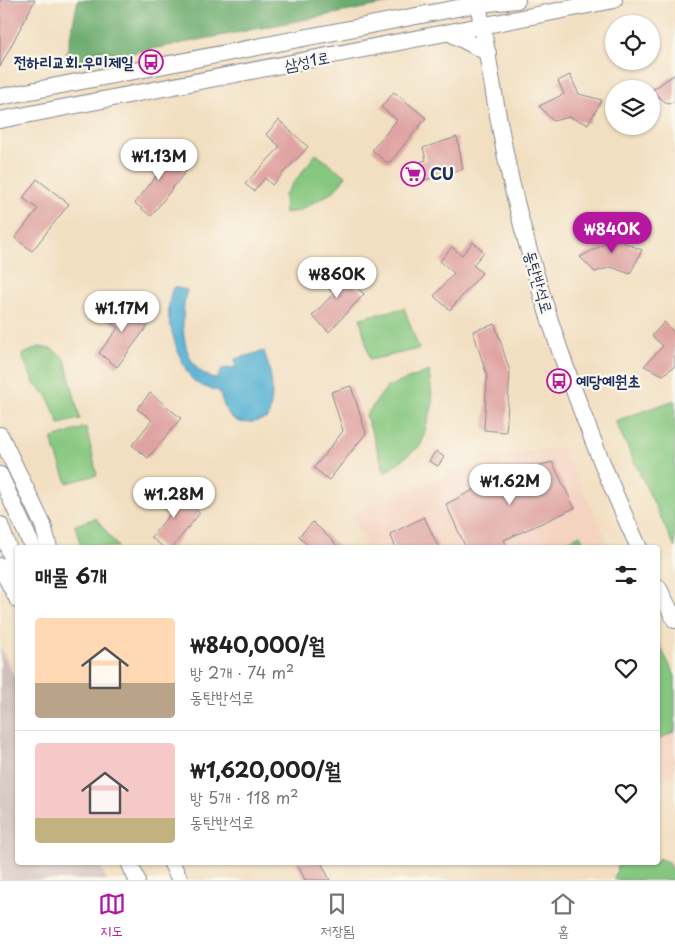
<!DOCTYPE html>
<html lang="ko">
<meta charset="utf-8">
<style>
:root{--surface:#fff;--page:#f2f2f2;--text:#222;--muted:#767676;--line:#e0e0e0;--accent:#b5179e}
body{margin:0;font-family:"Playpen Sans","Poor Story",sans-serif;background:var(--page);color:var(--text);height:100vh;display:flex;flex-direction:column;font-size:19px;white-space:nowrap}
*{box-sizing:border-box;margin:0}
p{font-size:16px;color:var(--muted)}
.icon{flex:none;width:28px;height:28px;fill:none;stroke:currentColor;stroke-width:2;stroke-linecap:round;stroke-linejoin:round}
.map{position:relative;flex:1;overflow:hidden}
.panel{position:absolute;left:15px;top:545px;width:645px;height:320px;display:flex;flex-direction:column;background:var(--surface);border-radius:5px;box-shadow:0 1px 4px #0004}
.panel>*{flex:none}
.tools{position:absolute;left:605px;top:15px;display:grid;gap:10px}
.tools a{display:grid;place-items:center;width:55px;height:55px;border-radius:50%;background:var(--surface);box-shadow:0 1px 4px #0004;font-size:25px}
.price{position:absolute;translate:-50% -42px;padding:0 11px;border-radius:18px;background:#fff;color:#222;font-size:16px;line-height:32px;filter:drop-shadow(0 1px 2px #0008)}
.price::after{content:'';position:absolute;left:50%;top:30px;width:15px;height:11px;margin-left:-8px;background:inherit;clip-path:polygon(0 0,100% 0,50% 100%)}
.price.current{background:var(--accent);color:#fff}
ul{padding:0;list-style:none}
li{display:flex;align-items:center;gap:15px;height:125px;padding:0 20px}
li+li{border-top:1px solid var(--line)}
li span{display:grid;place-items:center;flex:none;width:140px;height:100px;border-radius:5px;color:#555}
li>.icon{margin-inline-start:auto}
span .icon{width:60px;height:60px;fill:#fffc;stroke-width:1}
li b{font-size:21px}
h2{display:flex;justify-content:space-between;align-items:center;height:60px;padding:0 20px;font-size:21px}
.menu{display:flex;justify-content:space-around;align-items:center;height:70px;border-top:1px solid var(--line);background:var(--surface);font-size:14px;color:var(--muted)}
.menu a{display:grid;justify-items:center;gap:2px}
.menu .current{color:var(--accent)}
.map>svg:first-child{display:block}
</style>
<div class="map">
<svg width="675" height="880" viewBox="0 0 675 880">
<rect width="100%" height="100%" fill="#fbf7ec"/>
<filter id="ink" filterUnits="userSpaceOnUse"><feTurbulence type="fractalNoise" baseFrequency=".02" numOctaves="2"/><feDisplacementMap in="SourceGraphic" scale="10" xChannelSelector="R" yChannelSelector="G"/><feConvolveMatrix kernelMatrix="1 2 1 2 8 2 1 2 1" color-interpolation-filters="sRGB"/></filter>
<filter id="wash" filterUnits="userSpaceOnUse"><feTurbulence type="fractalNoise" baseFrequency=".0096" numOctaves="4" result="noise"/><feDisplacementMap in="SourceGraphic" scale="20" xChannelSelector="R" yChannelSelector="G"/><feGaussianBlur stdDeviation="1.12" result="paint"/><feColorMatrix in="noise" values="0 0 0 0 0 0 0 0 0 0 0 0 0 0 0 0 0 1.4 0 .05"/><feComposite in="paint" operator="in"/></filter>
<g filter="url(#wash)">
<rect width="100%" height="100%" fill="#f2dfc1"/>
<g fill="#f4d3c1">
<polygon points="563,447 610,547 367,547 351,514 494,456"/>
<polygon points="658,642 675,676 675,776 658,785"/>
</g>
<polygon fill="#d0c0bc" points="0,646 17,683 18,862 99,863 107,880 0,880"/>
<g fill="#86c77f" stroke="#507b6e">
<polygon points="316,154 346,176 333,192 298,211 285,213 284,195"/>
<polygon points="404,308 419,349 370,360 360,318"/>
<polygon points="39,347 52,349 65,359 80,419 59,424 47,395 34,384 22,355"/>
<polygon points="429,371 433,403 421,445 385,473 366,415 387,387"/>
<polygon points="675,400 675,548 615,421"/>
<polygon points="86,427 97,475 67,483 51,439"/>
<polygon points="96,518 118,547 81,547 75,525"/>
<polygon points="580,535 586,547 555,547"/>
<polygon points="658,642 675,676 675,731 658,740"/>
<polygon points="658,858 668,862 674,875 673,880 614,880 619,863 658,862"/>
</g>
<polygon fill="#6cac6e" stroke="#446e66" points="78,0 406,0 64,66"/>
<path fill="#55b1d3" stroke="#387098" d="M 173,287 L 187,290 C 179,319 180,372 217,379 L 222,369 L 236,367 L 235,359 L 264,351 C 272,375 275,393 268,418 C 236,429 228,421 219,391 C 210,389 202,387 194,381 C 183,371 171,333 169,319 C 168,308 169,298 173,287 Z"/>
<g id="blocks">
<g fill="#dfa3a1">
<polygon points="0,0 35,0 0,67"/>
<polygon points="675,74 675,101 668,104 651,91"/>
<polygon points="570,75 579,94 602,100 588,124 569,117 553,121 539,106 564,94 558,81"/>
<polygon points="394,92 426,118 390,162 386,162 372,150 397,120 381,107"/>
<polygon points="279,120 308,147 272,185 265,178 254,191 245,184 280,147 266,134"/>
<polygon points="457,137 463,169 411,184 405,167 426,160 423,148"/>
<polygon points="155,147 186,171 151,216 135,203 157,175 142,163"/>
<polygon points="37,179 69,204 32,251 15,238 38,209 23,198"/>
<polygon points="610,225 622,242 642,250 630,274 611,267 595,272 580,257 605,244 598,231"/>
<polygon points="473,242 484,252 473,265 482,273 450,310 434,296 454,273 440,261 452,247 462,255"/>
<polygon points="334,266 364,294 329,332 312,316 334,293 321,281"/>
<polygon points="116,300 149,324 117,367 99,353 118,328 103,317"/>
<polygon points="664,322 675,333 675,366 663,375 644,366 663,346 652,336"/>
<polygon points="495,324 510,372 506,432 484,430 487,376 473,331"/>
<polygon points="351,386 366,433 329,480 314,468 343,431 331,392"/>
<polygon points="150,393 181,418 148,458 132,445 152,420 137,409"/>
<polygon points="436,451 444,457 438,466 429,461"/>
<polygon points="552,462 575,508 504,540 508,548 466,548 446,504 503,475"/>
<polygon points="169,487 200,513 172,548 164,548 151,537 170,514 156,503"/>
<polygon points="424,517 439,548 396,548 390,534"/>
<polygon points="313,522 340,548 310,548 299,536"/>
<polygon points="296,862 321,862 330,880 305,880"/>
</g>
</g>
</g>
<g filter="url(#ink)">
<use href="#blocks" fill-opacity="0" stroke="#868790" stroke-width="1"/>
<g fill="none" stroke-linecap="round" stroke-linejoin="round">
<g stroke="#868790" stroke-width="18">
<g id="minor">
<path d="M 478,4 C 491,69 499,134 515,198 C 545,319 587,435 639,548"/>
<polyline points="450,33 488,53"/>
<polyline points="0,97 478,4 517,0"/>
<polyline points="0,120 614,0"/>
<polyline points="0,435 43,525 49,548"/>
<polyline points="0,475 33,548"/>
<polyline points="0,525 18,575"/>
<polyline points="0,566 18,600"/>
<polyline points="658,587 675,620"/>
<polyline points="129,862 137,880"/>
<polyline points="171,862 180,880"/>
</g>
</g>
<use href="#minor" stroke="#fff" stroke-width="16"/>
</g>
</g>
<defs>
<g id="bus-ring" transform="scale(1.25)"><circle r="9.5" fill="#fbf7ec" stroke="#b5179e" stroke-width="1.5"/><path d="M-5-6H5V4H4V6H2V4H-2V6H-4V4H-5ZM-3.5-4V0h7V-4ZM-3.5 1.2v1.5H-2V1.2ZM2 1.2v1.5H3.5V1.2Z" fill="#b5179e"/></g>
<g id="supermarket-ring" transform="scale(1.25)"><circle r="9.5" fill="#fbf7ec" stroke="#b5179e" stroke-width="1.5"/><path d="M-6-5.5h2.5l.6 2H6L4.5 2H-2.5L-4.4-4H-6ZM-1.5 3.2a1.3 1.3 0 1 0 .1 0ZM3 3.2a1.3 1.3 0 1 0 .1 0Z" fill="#b5179e"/></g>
</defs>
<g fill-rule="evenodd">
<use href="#bus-ring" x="151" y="62"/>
<use href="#supermarket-ring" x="413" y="174"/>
<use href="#bus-ring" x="559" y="381"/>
</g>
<g text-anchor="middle" stroke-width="4.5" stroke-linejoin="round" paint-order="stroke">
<g font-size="16" fill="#1b2f5e" stroke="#fbf7ec">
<text transform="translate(307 61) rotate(-11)" y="6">삼성1로</text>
<text transform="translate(539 282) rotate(74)" y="6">동탄반석로</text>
</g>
<g font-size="16" font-weight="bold" fill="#1b2f5e" stroke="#fbf7ec" text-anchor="start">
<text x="134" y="68" text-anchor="end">전하리교회.우미제일</text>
<text x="430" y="180">CU</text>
<text x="576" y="387">예당예원초</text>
</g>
</g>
</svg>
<div class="tools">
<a><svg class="icon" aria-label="locate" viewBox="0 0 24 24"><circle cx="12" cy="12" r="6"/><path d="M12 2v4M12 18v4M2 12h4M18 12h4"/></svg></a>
<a><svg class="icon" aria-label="layers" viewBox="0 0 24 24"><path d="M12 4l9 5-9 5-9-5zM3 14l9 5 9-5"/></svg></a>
</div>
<b class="price" style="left:159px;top:181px">₩1.13M</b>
<b class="price current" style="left:612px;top:254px">₩840K</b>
<b class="price" style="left:337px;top:299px">₩860K</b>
<b class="price" style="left:122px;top:333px">₩1.17M</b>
<b class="price" style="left:510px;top:506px">₩1.62M</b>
<b class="price" style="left:174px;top:519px">₩1.28M</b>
<section class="panel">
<h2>매물 6개<svg class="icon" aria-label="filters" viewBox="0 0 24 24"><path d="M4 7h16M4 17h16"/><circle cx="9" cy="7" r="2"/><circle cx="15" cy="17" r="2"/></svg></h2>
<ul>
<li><span style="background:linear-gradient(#ffd9b3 65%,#b9a48a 0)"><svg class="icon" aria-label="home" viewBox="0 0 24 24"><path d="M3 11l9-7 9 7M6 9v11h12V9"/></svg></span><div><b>₩840,000/월</b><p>방 2개 · 74 m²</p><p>동탄반석로</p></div><svg class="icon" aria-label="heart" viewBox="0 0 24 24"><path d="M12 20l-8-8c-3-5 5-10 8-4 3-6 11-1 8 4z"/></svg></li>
<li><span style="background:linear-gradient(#f6c9c9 75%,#c2b280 0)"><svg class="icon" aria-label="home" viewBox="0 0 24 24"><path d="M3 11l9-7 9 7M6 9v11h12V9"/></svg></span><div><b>₩1,620,000/월</b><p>방 5개 · 118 m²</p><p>동탄반석로</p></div><svg class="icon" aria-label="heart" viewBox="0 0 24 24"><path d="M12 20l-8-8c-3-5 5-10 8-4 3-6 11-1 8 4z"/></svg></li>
</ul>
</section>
</div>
<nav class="menu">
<a class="current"><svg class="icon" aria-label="map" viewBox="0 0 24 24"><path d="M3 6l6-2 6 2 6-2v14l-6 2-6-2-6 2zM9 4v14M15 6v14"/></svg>지도</a>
<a><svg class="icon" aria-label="saved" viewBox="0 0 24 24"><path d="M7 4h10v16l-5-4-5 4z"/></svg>저장됨</a>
<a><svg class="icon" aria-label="home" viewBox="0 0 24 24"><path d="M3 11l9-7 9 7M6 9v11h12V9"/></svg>홈</a>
</nav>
